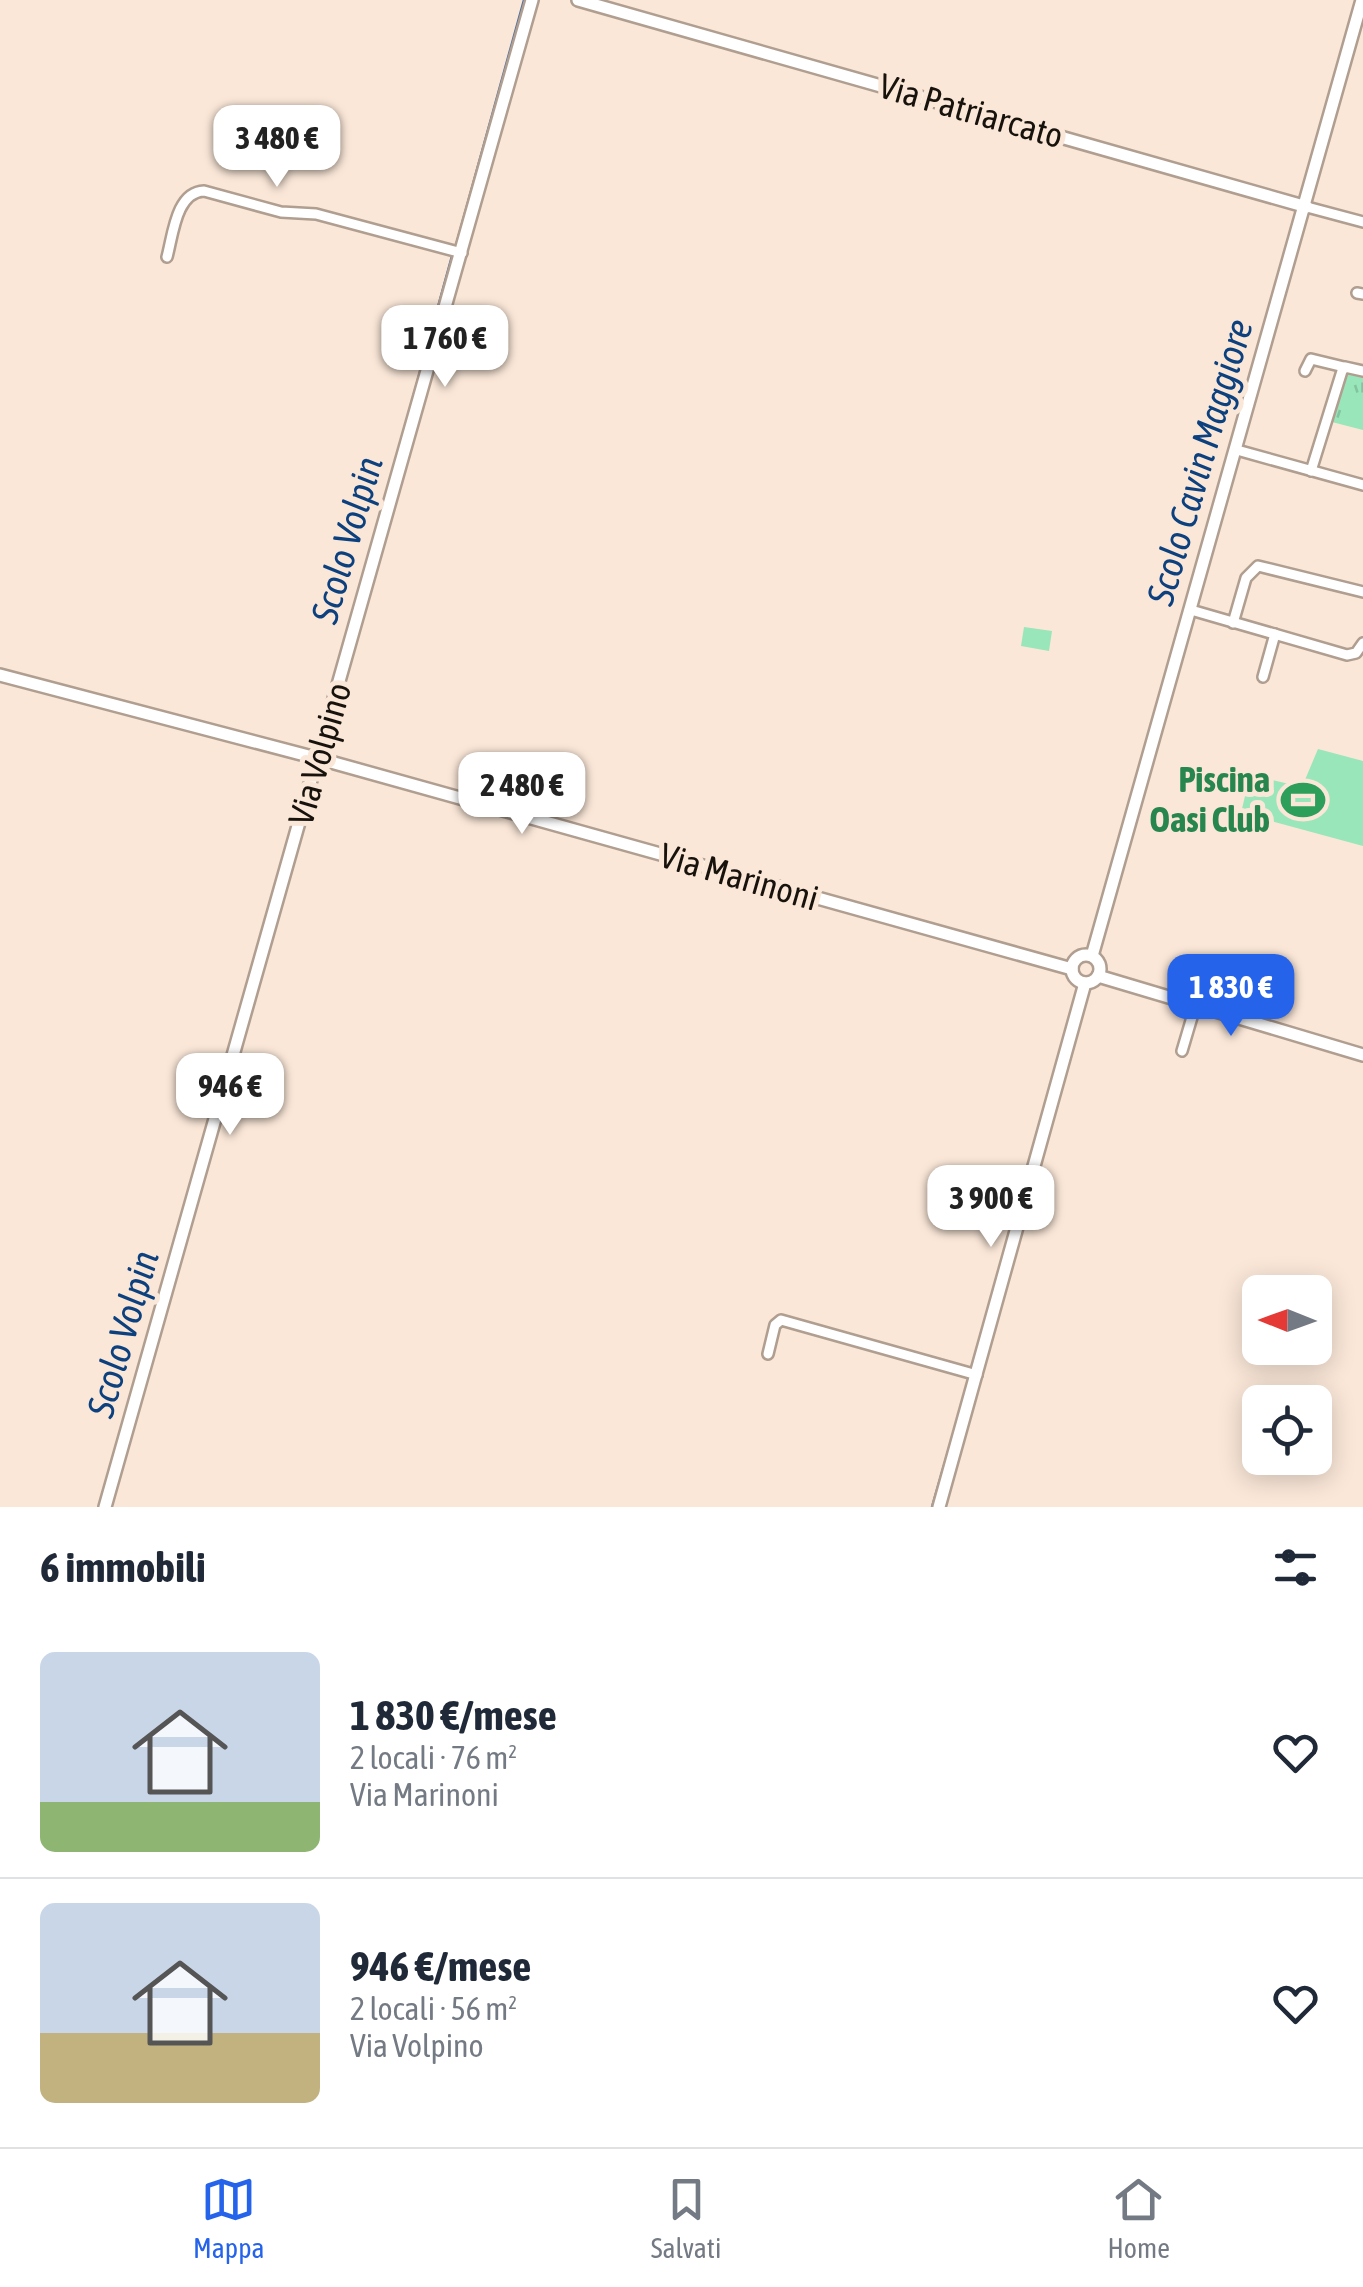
<!DOCTYPE html>
<html lang="it">
<meta charset="utf-8">
<style>
:root{--surface:#fff;--page:#f2f2f3;--text:#1f2937;--muted:#747a83;--line:#e0e1e3;--accent:#2563eb}
body{margin:0;font-family:"Asap Condensed",sans-serif;background:var(--page);color:var(--text);height:100vh;display:flex;flex-direction:column;font-size:38px;white-space:nowrap}
*{box-sizing:border-box;margin:0}
p{font-size:32px;color:var(--muted)}
.icon{flex:none;width:55px;height:55px;fill:none;stroke:currentColor;stroke-width:2;stroke-linecap:round;stroke-linejoin:round}
.map{position:relative;height:1507px;overflow:hidden}
.drawer{display:flex;flex-direction:column;background:var(--surface);flex:1}
.drawer>*{flex:none}
.needle{width:65px;rotate:271deg}
.fabs{position:absolute;left:1242px;top:1275px;display:grid;gap:20px}
.fabs a{display:grid;place-items:center;width:90px;height:90px;border-radius:15px;background:var(--surface);box-shadow:0 5px 25px #0003;font-size:50px}
.price{position:absolute;translate:-50% -85px;padding:0 22px;border-radius:20px;background:#fff;color:#222;font-size:32px;line-height:65px;filter:drop-shadow(0 2px 5px #0008)}
.price::after{content:'';position:absolute;left:50%;top:60px;width:30px;height:22px;margin-left:-15px;background:inherit;clip-path:polygon(0 0,100% 0,50% 100%)}
.price.active{background:var(--accent);color:#fff}
ul{padding:0;list-style:none}
li{display:flex;align-items:center;gap:30px;height:250px;padding:0 40px}
li+li{border-top:2px solid var(--line)}
li span{display:grid;place-items:center;flex:none;width:280px;height:200px;border-radius:15px;color:#555}
li>.icon{margin-inline-start:auto}
span .icon{width:120px;height:120px;fill:#fffc;stroke-width:1}
li b{font-size:42px}
h2{display:flex;justify-content:space-between;align-items:center;height:120px;padding:0 40px;font-size:42px}
.tab-bar{display:flex;justify-content:space-around;align-items:center;height:140px;border-top:2px solid var(--line);background:var(--surface);font-size:28px;color:var(--muted)}
.tab-bar a{display:grid;justify-items:center;gap:5px}
.tab-bar .active{color:var(--accent)}
.map>svg:first-child{display:block}
</style>
<div class="map">
<svg width="1363" height="1507" viewBox="0 0 1363 1507">
<defs>
<pattern id="grass-tufts" width="24" height="20" patternUnits="userSpaceOnUse" patternTransform="scale(2.5)"><rect width="24" height="20" fill="#98e6ba"/><path d="M3 7l-1-3M5 7V3M7 7l1-3M15 17l-1-3M17 17v-4M19 17l1-3" fill="none" stroke="#82c49f"/></pattern>
</defs>
<rect width="100%" height="100%" fill="#fae7d8"/>
<polygon fill="url(#grass-tufts)" points="1346,374 1363,376 1363,430 1332,422"/>
<g fill="#98e6ba">
<polygon points="1024,627 1052,631 1049,651 1021,646"/>
<polygon points="1318,749 1363,761 1363,846 1241,813 1250,775 1302,787"/>
</g>
<g fill="none" stroke-linecap="round" stroke-linejoin="round">
<g stroke="#4d6f9f" stroke-width="2.5">
<polyline points="455,249 524,0"/>
<polyline points="377,528 452,256"/>
<polyline points="971,1371 982,1330"/>
<polyline points="932,1507 969,1379"/>
</g>
<g stroke="#b09e90" stroke-width="14">
<g id="street">
<polyline points="1307,207 1363,222"/>
<path d="M 167,257 C 173,235 176,192 204,191 L 281,212 L 316,214 L 462,253"/>
<polyline points="1357,293 1363,294"/>
<polyline points="1305,371 1311,359 1344,367"/>
<polyline points="1237,450 1363,485"/>
<polyline points="1311,471 1342,371 1345,367 1363,371"/>
<polyline points="1191,610 1347,655 1356,653 1363,643"/>
<polyline points="1233,623 1246,578 1258,566 1363,592"/>
<polyline points="1263,677 1275,634"/>
<polyline points="1182,1051 1195,1007"/>
<polyline points="768,1354 775,1325 781,1320 977,1375"/>
</g>
</g>
<g stroke="#b09e90" stroke-width="16">
<g id="secondary">
<polyline points="578,0 1307,207"/>
<polyline points="0,675 320,759 1072,969"/>
<circle cx="1086" cy="969" r="14"/>
<polyline points="1092,956 1362,0"/>
<polyline points="1098,976 1363,1055"/>
<polyline points="105,1507 532,0"/>
<polyline points="939,1507 1085,983"/>
</g>
</g>
<use href="#street" stroke="#fff" stroke-width="9"/>
<use href="#secondary" stroke="#fff" stroke-width="11"/>
</g>
<defs>
<g id="stadium-bare" transform="scale(3.45)"><path d="M0-5a6.5 5 0 1 0 0 10a6.5 5 0 1 0 0-10ZM-3.5-1.8h7v3.6h-7Z" fill="#2e9e5b" stroke="#fae7d8" stroke-width="2.5" paint-order="stroke"/></g>
</defs>
<g fill-rule="evenodd">
<use href="#stadium-bare" x="1303" y="800"/>
</g>
<g text-anchor="middle" stroke-width="10" stroke-linejoin="round" paint-order="stroke">
<g font-size="35" fill="#18120d" stroke="#fae7d8">
<text transform="translate(971 111) rotate(16)" y="12">Via Patriarcato</text>
<text transform="translate(320 754) rotate(-74)" y="12">Via Volpino</text>
<text transform="translate(739 877) rotate(16)" y="12">Via Marinoni</text>
</g>
<g font-size="35" font-weight="bold" fill="#27864d" stroke="#fae7d8" text-anchor="end">
<text x="1270" y="792">Piscina<tspan x="1270" dy="40">Oasi Club</tspan></text>
</g>
<g font-size="38" font-style="italic" fill="#0c407e" stroke="#fae7d8">
<text transform="translate(1200 462) rotate(-74)" y="13">Scolo Cavin Maggiore</text>
<text transform="translate(347 540) rotate(-74)" y="13">Scolo Volpin</text>
<text transform="translate(123 1334) rotate(-74)" y="13">Scolo Volpin</text>
</g>
</g>
</svg>
<div class="fabs">
<a><svg class="needle" viewBox="-14 -14 28 28"><path d="M0-13l5 13h-10z" fill="#e53935"/><path d="M0 13l5-13h-10z" fill="#747a83"/></svg></a>
<a><svg class="icon" aria-label="locate" viewBox="0 0 24 24"><circle cx="12" cy="12" r="6"/><path d="M12 2v4M12 18v4M2 12h4M18 12h4"/></svg></a>
</div>
<b class="price" style="left:277px;top:190px">3 480 €</b>
<b class="price" style="left:445px;top:390px">1 760 €</b>
<b class="price" style="left:522px;top:837px">2 480 €</b>
<b class="price active" style="left:1231px;top:1039px">1 830 €</b>
<b class="price" style="left:230px;top:1138px">946 €</b>
<b class="price" style="left:991px;top:1250px">3 900 €</b>
</div>
<section class="drawer">
<h2>6 immobili<svg class="icon" aria-label="filters" viewBox="0 0 24 24"><path d="M4 7h16M4 17h16"/><circle cx="9" cy="7" r="2"/><circle cx="15" cy="17" r="2"/></svg></h2>
<ul>
<li><span style="background:linear-gradient(#c9d6e8 75%,#8fb573 0)"><svg class="icon" aria-label="home" viewBox="0 0 24 24"><path d="M3 11l9-7 9 7M6 9v11h12V9"/></svg></span><div><b>1 830 €/mese</b><p>2 locali · 76 m²</p><p>Via Marinoni</p></div><svg class="icon" aria-label="heart" viewBox="0 0 24 24"><path d="M12 20l-8-8c-3-5 5-10 8-4 3-6 11-1 8 4z"/></svg></li>
<li><span style="background:linear-gradient(#c9d6e8 65%,#c2b280 0)"><svg class="icon" aria-label="home" viewBox="0 0 24 24"><path d="M3 11l9-7 9 7M6 9v11h12V9"/></svg></span><div><b>946 €/mese</b><p>2 locali · 56 m²</p><p>Via Volpino</p></div><svg class="icon" aria-label="heart" viewBox="0 0 24 24"><path d="M12 20l-8-8c-3-5 5-10 8-4 3-6 11-1 8 4z"/></svg></li>
</ul>
</section>
<nav class="tab-bar">
<a class="active"><svg class="icon" aria-label="map" viewBox="0 0 24 24"><path d="M3 6l6-2 6 2 6-2v14l-6 2-6-2-6 2zM9 4v14M15 6v14"/></svg>Mappa</a>
<a><svg class="icon" aria-label="saved" viewBox="0 0 24 24"><path d="M7 4h10v16l-5-4-5 4z"/></svg>Salvati</a>
<a><svg class="icon" aria-label="home" viewBox="0 0 24 24"><path d="M3 11l9-7 9 7M6 9v11h12V9"/></svg>Home</a>
</nav>
